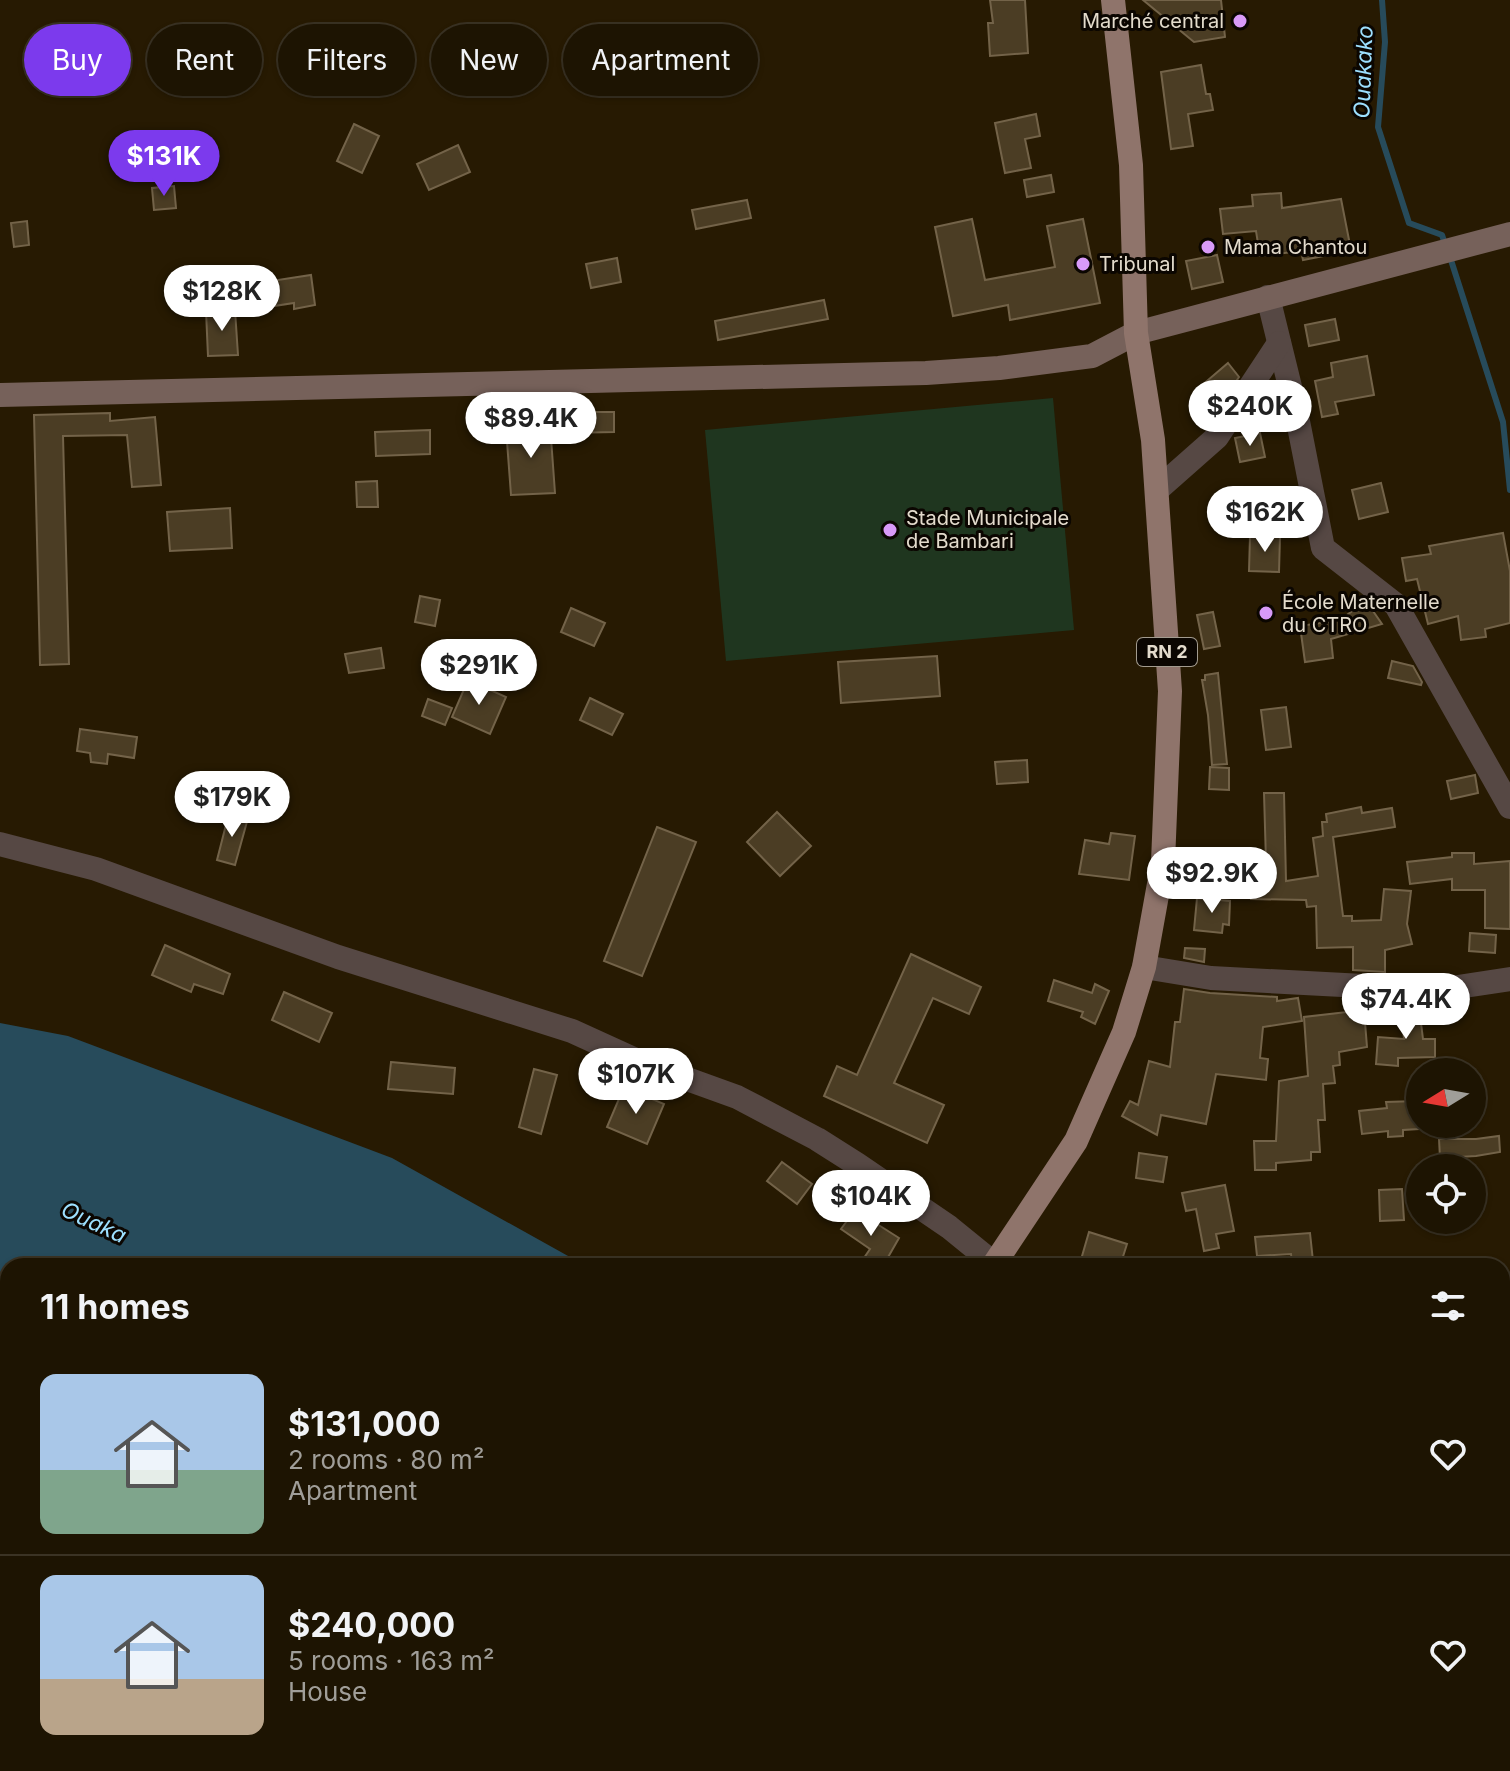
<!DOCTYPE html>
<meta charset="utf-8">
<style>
:root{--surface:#1d1402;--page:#251d0c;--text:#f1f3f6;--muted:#a09e99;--line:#3b3324;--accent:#7c3aed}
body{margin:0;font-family:Inter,sans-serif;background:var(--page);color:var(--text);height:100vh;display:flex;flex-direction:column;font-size:30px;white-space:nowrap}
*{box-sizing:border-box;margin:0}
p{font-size:26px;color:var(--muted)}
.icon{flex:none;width:44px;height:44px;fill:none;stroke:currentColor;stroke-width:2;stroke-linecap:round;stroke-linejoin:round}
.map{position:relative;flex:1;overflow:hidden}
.drawer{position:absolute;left:0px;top:1258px;width:1510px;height:514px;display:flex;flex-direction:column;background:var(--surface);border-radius:24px 24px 0 0;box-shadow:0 2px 6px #0004,0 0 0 2px var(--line)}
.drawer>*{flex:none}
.banner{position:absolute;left:24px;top:24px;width:800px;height:72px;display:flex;gap:16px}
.needle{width:52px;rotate:259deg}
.controls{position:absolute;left:1406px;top:1058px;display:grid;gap:16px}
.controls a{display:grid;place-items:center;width:80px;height:80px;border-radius:50%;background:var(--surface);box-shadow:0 2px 6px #0004,0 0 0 2px var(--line);font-size:40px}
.price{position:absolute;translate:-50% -68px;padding:0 18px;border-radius:28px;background:#fff;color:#222;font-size:26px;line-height:52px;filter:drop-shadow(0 2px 4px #0008)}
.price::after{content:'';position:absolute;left:50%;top:48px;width:24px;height:18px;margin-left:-12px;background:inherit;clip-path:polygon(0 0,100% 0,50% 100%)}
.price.current{background:var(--accent);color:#fff}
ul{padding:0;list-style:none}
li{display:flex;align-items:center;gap:24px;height:200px;padding:0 40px}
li+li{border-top:2px solid var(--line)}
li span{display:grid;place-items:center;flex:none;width:224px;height:160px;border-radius:16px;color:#555}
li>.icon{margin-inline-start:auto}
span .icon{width:96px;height:96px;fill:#fffc;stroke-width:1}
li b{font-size:34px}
h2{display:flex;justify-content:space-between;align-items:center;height:96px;padding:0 40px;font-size:34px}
.tag{padding:0 28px;border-radius:36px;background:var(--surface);box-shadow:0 2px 6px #0004,0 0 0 2px var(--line);font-size:28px;line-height:72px}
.tag.current{background:var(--accent);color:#fff}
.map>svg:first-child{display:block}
</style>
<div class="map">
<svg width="1510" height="1771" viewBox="0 0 1510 1771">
<rect width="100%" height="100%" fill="#271a02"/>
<g fill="#1f361f">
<polygon points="1053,398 1074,630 726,661 705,430"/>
<polygon points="0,1388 8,1389 8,1764 634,1764 638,1771 0,1771"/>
<polygon points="968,1764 1094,1764 1106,1771 959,1771"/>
</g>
<g fill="#274b5b">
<polygon points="0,1023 68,1036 392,1158 586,1266 8,1266 8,1389 0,1388"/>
<polygon points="634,1764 968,1764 959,1771 638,1771"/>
<polygon points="1094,1764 1353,1764 1364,1771 1106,1771"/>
</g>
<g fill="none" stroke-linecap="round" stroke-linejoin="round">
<g stroke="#274b5b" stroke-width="6">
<polyline points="1382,0 1385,42 1378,127 1409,223 1442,235 1446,247"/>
<polyline points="1450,257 1503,422 1510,490"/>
</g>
</g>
<g fill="#4b3d24" stroke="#736349" stroke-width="2">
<polygon points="990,0 1025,0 1028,53 990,56 988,23 993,23"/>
<polygon points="1143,0 1221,0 1225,37 1194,42"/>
<polygon points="654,37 662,60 628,71 620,48"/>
<polygon points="166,40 188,45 179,87 157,82"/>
<polygon points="1201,65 1206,94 1210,94 1213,110 1188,114 1193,146 1171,149 1161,72"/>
<polygon points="1036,114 1040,136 1025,139 1031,168 1005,173 995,123"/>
<polygon points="354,124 379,136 362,173 337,161"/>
<polygon points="458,145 470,172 429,190 417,164"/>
<polygon points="1051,175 1054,192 1027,197 1024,180"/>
<polygon points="174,186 176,208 154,210 152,188"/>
<polygon points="1281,193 1282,208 1341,199 1350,245 1328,249 1329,255 1303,260 1301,251 1260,256 1256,231 1223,234 1220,209 1253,206 1252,195"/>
<polygon points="747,200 751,218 696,229 692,210"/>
<polygon points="972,219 985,280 1055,267 1047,226 1083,219 1100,303 1010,320 1008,305 953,316 935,227"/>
<polygon points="27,221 29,245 14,247 11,223"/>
<polygon points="1217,255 1223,282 1192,289 1186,261"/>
<polygon points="617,258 621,282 591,288 586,264"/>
<polygon points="311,275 315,305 294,309 294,303 274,306 271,281"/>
<polygon points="824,300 828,319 718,340 715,321"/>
<polygon points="235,310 238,355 208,356 206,311"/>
<polygon points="1335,319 1339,340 1309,346 1305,325"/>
<polygon points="1367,356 1374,395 1335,402 1338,414 1322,417 1315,381 1333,377 1331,363"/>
<polygon points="1228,363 1239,377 1224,399 1210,411 1194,392"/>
<polygon points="566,412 614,412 614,432 567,433"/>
<polygon points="110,413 110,421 155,417 161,485 132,487 127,435 63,436 69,664 40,665 34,415"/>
<polygon points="550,424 555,493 511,495 506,428"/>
<polygon points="430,430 430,454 376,456 375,432"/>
<polygon points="1260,433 1265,457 1240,462 1235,438"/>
<polygon points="377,481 378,507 357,507 356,482"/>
<polygon points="1381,483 1388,512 1359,519 1352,490"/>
<polygon points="230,508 232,548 170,551 167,512"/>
<polygon points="1503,533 1510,571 1510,623 1485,629 1486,637 1461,640 1458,616 1428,624 1417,579 1406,581 1402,558 1431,554 1429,546"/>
<polygon points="1250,536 1280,536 1279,572 1249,571"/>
<polygon points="420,596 440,600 435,626 415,622"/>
<polygon points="1366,601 1382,624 1331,639 1333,658 1305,662 1300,626 1340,620"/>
<polygon points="571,608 605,623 594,646 561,632"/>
<polygon points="1213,612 1220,646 1204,649 1197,615"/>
<polygon points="381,648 384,668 349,673 345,654"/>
<polygon points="937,656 940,696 841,703 838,662"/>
<polygon points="1392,661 1413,666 1422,682 1421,685 1388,678"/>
<polygon points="1218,673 1227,764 1212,765 1208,715 1202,680 1205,680 1205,675"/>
<polygon points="468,680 506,697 490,734 452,717"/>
<polygon points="590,698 623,714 612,735 580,720"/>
<polygon points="428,699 452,708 445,725 422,716"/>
<polygon points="1286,707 1291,747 1266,750 1261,710"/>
<polygon points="80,729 137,737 134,758 108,754 107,764 91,762 90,753 77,751"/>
<polygon points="1027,760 1028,782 997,784 995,762"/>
<polygon points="1210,767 1229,768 1229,790 1209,789"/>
<polygon points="1475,775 1478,793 1451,799 1447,781"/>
<polygon points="1264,793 1284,793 1286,881 1318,876 1313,838 1323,836 1322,822 1327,822 1326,814 1361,807 1362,813 1392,808 1395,827 1333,837 1343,916 1352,916 1352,921 1381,920 1384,889 1411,891 1407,924 1412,944 1385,950 1385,972 1353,970 1353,947 1317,948 1316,906 1307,907 1306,900 1251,899 1251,862 1266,862"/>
<polygon points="777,812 811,846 780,876 747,842"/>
<polygon points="229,813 248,818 235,865 217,860"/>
<polygon points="657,827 696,842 642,976 604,961"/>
<polygon points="1111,833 1135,836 1129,880 1079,874 1085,840 1109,844"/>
<polygon points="1452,853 1474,853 1474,864 1510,861 1510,929 1485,928 1485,890 1452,890 1452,879 1410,884 1407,862 1452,857"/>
<polygon points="1197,898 1230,901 1229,925 1223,924 1222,933 1194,930"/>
<polygon points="1470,933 1496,935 1495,953 1469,951"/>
<polygon points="165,945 230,974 223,994 194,984 191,992 152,975"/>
<polygon points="1185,948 1205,949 1204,962 1184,958"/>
<polygon points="911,954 981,987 969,1014 933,998 894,1083 944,1105 927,1143 824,1096 837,1066 857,1075"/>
<polygon points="1054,980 1092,993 1095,984 1109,991 1095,1024 1081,1017 1083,1012 1048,1001"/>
<polygon points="1184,989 1210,993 1277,997 1277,1001 1298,998 1302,1021 1263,1027 1260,1058 1268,1059 1266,1080 1216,1074 1206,1124 1161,1115 1157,1135 1122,1116 1130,1101 1138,1105 1149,1061 1170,1067 1175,1022 1180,1022"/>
<polygon points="284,992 332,1013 319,1042 272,1020"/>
<polygon points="1419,1007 1423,1039 1435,1039 1435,1057 1398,1058 1398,1066 1376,1064 1378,1037 1404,1039 1401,1008"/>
<polygon points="1364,1010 1367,1047 1339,1052 1340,1065 1333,1066 1335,1083 1323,1084 1325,1120 1318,1120 1320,1152 1311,1152 1311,1160 1276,1163 1276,1170 1255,1170 1254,1141 1276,1141 1279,1081 1308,1076 1304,1017"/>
<polygon points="391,1062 455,1068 453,1094 388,1089"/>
<polygon points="534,1069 557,1075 541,1134 519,1127"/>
<polygon points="624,1087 664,1104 647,1144 607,1127"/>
<polygon points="1417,1101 1419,1129 1403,1130 1403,1136 1388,1137 1388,1131 1362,1134 1359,1111 1387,1108 1386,1102"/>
<polygon points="1499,1136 1500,1152 1476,1156 1440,1158 1439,1139 1476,1139"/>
<polygon points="1139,1153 1167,1157 1163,1182 1136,1178"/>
<polygon points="782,1162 812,1184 797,1204 767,1181"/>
<polygon points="1225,1185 1234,1231 1216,1234 1219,1248 1204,1251 1196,1209 1186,1211 1182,1193"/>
<polygon points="1402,1189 1404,1220 1380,1221 1379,1190"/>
<polygon points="855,1210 899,1238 883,1266 878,1266 864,1258 870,1249 841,1229"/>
<polygon points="1089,1232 1127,1244 1120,1266 1091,1266 1080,1263"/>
<polygon points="1310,1233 1313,1261 1292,1263 1291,1254 1257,1256 1255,1237"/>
</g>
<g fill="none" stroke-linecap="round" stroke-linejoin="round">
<g stroke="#564844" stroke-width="24">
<polyline points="1268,297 1296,411 1323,548 1396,605 1510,807"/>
<polyline points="1157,490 1217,437 1279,343"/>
<polyline points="0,844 96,869 338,957 572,1031 640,1062 737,1097 817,1139 858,1165 949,1227 997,1266"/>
<polyline points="1144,967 1211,978 1438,990 1510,979"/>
<polyline points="1502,1634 1510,1640"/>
</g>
<polyline stroke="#76615a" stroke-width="24" points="0,395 926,373 999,368 1092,356 1136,333 1510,234"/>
<g stroke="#8f746b" stroke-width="24">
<polyline points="993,1266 1076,1141 1124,1032 1144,967 1163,862 1170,691 1153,440 1136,333 1131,165 1113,0"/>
<polyline points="609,1771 615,1764"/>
</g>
</g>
<g fill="#d89af8" stroke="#0b0601" stroke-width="3">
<circle cx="1240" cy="21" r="8"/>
<circle cx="1208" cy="247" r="8"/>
<circle cx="1083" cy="264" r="8"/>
<circle cx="890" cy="530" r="8"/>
<circle cx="1266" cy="613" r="8"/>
</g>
<g text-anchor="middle" stroke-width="6" stroke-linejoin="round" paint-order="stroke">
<rect fill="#0b0601" stroke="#a29b8f" stroke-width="2" x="1137" y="638" width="60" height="28" rx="6"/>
<g font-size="18" font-weight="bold" fill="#e3dbcc">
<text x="1167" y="658">RN 2</text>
</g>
<g font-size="20" fill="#e3dbcc" stroke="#0b0601" text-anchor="start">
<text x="1224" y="28" text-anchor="end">Marché central</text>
<text x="1224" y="254">Mama Chantou</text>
<text x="1099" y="271">Tribunal</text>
<text x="906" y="525">Stade Municipale<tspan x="906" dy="23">de Bambari</tspan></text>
<text x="1282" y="609">École Maternelle<tspan x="1282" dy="23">du CTRO</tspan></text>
</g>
<g font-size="22" font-style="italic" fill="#9de0ff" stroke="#0b0601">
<text transform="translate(1363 72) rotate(-88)" y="8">Ouakako</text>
<text transform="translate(94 1222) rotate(25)" y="8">Ouaka</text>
</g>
</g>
</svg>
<div class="controls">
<a><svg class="needle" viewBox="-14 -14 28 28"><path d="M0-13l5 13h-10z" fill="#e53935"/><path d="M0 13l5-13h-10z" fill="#a09e99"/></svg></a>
<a><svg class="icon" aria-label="locate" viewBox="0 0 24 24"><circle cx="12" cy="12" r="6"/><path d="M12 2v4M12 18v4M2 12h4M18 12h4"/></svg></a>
</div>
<b class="price current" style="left:164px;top:198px">$131K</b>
<b class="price" style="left:222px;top:333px">$128K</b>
<b class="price" style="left:1250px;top:448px">$240K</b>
<b class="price" style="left:531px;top:460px">$89.4K</b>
<b class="price" style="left:1265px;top:554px">$162K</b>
<b class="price" style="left:479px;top:707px">$291K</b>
<b class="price" style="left:232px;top:839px">$179K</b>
<b class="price" style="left:1212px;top:915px">$92.9K</b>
<b class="price" style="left:1406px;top:1041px">$74.4K</b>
<b class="price" style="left:636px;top:1116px">$107K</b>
<b class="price" style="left:871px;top:1238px">$104K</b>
<div class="banner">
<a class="tag current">Buy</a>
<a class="tag">Rent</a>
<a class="tag">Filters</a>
<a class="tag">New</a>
<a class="tag">Apartment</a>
</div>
<section class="drawer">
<h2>11 homes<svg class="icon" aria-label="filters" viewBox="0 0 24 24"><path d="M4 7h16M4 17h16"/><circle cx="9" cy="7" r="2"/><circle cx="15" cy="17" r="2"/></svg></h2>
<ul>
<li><span style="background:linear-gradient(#a9c7e8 60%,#7fa58c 0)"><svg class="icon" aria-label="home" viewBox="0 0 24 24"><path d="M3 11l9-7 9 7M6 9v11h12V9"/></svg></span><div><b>$131,000</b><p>2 rooms · 80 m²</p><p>Apartment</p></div><svg class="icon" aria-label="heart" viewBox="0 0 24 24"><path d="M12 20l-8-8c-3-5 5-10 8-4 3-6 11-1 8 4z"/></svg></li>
<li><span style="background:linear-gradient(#a9c7e8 65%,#b9a48a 0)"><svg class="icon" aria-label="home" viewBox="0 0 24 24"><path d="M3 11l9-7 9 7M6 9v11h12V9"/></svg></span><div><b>$240,000</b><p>5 rooms · 163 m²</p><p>House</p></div><svg class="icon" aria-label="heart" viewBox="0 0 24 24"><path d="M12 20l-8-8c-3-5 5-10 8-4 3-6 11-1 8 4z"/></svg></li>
</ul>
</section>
</div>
